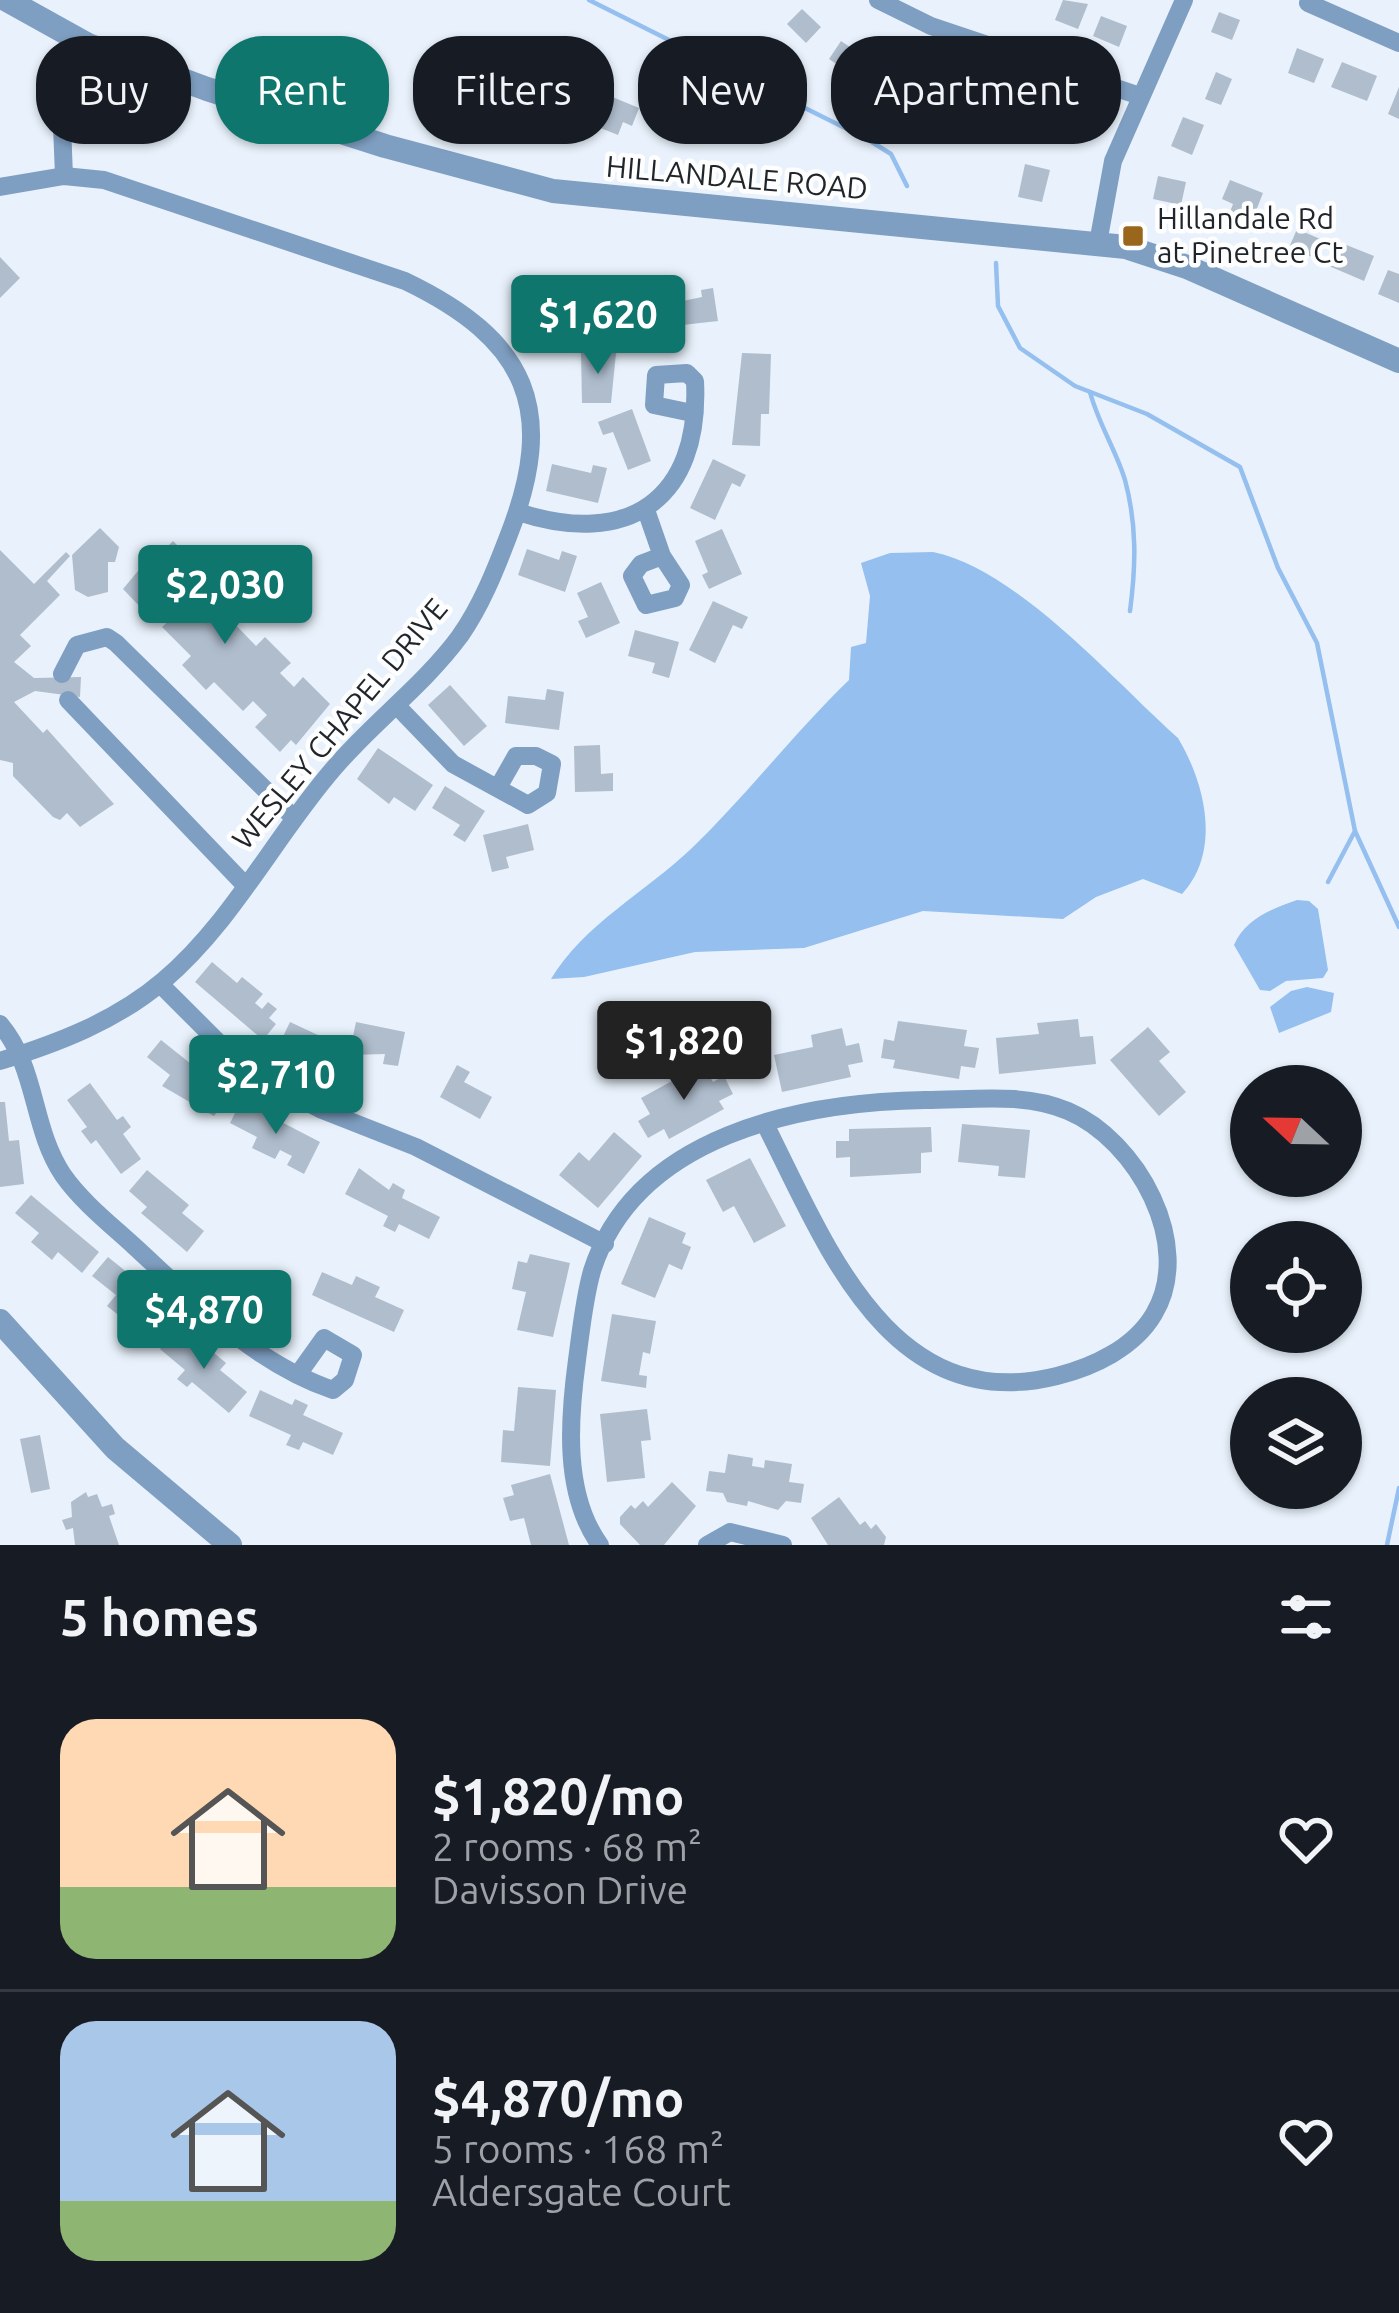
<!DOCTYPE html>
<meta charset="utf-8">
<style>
:root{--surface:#171b24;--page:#242831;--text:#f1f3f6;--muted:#9ea1a6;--line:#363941;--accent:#0f766e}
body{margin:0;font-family:Ubuntu,sans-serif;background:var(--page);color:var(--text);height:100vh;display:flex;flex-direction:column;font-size:45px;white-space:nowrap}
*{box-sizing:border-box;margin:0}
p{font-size:39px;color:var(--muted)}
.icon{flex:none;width:66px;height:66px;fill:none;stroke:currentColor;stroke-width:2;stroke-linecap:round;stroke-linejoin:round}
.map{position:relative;height:1545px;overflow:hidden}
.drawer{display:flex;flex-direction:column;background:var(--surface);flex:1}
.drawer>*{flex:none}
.hud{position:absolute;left:36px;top:36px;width:1329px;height:108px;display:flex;gap:24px}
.needle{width:78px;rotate:292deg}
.fabs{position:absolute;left:1230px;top:1065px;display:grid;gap:24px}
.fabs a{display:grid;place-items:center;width:132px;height:132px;border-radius:50%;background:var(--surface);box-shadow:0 3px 9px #0004;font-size:60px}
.price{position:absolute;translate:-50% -102px;padding:0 27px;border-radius:12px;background:var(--accent);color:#fff;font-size:39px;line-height:78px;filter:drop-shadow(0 3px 6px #0008)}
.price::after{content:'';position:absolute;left:50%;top:72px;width:36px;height:27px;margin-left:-18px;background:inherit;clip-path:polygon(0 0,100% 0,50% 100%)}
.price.active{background:#222;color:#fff}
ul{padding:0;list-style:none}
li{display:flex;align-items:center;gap:36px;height:300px;padding:0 60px}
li+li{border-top:3px solid var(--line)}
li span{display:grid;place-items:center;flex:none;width:336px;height:240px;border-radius:36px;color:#555}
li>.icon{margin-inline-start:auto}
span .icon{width:144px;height:144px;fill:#fffc;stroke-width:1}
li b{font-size:51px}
h2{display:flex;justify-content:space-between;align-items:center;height:144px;padding:0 60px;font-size:51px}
.pill{padding:0 42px;border-radius:48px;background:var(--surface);box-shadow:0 3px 9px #0004;font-size:42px;line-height:108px}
.pill.active{background:var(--accent);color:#fff}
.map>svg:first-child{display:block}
</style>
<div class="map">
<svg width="1399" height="1545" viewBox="0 0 1399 1545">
<rect width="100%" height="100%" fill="#e9f2fc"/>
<g fill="#94bfee">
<path d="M 933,552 C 1017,569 1114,681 1178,738 C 1205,783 1222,851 1182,894 L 1143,879 L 1096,897 L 1063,919 L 923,911 L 804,948 L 695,952 L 584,977 L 551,979 C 584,924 646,892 692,848 C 747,795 794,733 849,680 L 851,647 L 866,643 L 870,596 L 861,563 L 890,553 Z"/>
<path d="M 1297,900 L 1309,901 L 1318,909 L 1328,970 L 1323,978 L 1286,981 L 1270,991 L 1260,990 L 1234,945 C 1245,919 1271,909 1297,900 Z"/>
<polygon points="1307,987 1334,993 1331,1012 1279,1033 1270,1007 1291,991"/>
</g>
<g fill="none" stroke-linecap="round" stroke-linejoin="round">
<g stroke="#94bfee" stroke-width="4.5">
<polyline points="589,0 867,139 891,154 907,186"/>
<polyline points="996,263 998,306 1020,348 1075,386 1147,414 1240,467 1278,568 1317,643 1355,831 1399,927"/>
<path d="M 1090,392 C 1098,423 1116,450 1125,480 C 1137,525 1136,565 1130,611"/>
<polyline points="1328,882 1355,831"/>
<polyline points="1387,1545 1399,1488"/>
</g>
</g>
<g fill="#afbdcd">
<polygon points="1063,0 1088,4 1078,29 1055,20"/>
<polygon points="802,9 821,27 806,43 787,24"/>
<polygon points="1219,12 1240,20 1232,40 1211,32"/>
<polygon points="1101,16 1127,26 1119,47 1093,36"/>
<polygon points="841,41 863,56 851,74 829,59"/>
<polygon points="1297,48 1324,59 1314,83 1288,73"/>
<polygon points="1342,62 1377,76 1367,101 1331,87"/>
<polygon points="1216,72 1232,79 1221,105 1205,99"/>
<polygon points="892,73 917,83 910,102 884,92"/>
<polygon points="942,87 967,97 960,117 934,107"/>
<polygon points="1399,87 1399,119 1388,114"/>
<polygon points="610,96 639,108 632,126 623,122 618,135 598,127"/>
<polygon points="982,105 1008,116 999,137 974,126"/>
<polygon points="1044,107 1062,114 1051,140 1034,133"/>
<polygon points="1183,117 1204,125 1192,155 1171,146"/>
<polygon points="1025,164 1050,170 1042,202 1018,197"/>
<polygon points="1158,176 1186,182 1181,205 1153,199"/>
<polygon points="1230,180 1263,193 1252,221 1230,212 1233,204 1222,199"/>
<polygon points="1297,229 1325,241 1317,259 1289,248"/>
<polygon points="1339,242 1374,256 1364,281 1329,266"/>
<polygon points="0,257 20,278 0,298"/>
<polygon points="1388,270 1399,274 1399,303 1378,294"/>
<polygon points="713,288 718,321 612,333 606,300 628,297 629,304 681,291 683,301 702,297 701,290"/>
<polygon points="581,353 616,353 611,403 582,403"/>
<polygon points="742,353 771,354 769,414 761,414 760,446 732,445"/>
<polygon points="632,409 651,461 628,470 613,432 603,435 598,422"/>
<polygon points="713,459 746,475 740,487 732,483 715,520 690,508"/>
<polygon points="552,464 591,473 593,465 607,468 598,503 546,491"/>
<polygon points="100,528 119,547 115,562 108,562 108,592 88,597 75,590 72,555"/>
<polygon points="722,529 742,574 709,589 702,575 708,572 695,541"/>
<polygon points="173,541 198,566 188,577 201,590 211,579 237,606 227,616 256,646 265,637 291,663 280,673 294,687 303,677 330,704 296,745 291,740 280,752 255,727 267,715 253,701 243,711 214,682 206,690 182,665 191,656 162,627 173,617 159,604 148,615 123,589 158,547 162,552"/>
<polygon points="527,549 559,560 562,551 577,556 565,592 518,575"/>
<polygon points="0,550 34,584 66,552 70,556 47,581 60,595 20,635 31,646 14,662 34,678 81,677 80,697 35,691 14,702 43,733 47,729 114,804 80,827 67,813 60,820 53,817 13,776 13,763 0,760"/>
<polygon points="601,582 620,623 586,638 578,621 588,617 577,593"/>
<polygon points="713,601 748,617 742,629 733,625 715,663 689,650"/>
<polygon points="635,630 679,642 669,678 652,673 655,663 628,656"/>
<polygon points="450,685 487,726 464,746 428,705"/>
<polygon points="547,689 564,692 559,730 505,723 508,696 545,700"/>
<polygon points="600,745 601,774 613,773 613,791 575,792 574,746"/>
<polygon points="378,748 433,785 415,811 394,797 389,804 357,779"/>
<polygon points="445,786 485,811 465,842 453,835 460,825 432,808"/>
<polygon points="528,824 534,850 506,857 509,868 492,872 483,835"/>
<polygon points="212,962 237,983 242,977 263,994 255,1003 262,1009 268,1002 277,1009 269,1018 276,1024 263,1040 195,982"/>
<polygon points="1078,1019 1080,1037 1093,1036 1096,1064 999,1074 996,1038 1039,1034 1037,1023"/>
<polygon points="898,1021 967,1030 964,1046 979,1048 975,1068 961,1066 959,1079 893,1068 895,1060 881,1058 884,1039 894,1041"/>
<polygon points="290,1022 335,1043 320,1075 305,1068 309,1060 279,1045"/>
<polygon points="356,1022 405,1032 398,1066 383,1064 385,1054 349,1055"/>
<polygon points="1148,1027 1170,1052 1159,1061 1186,1092 1159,1116 1110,1060"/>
<polygon points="842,1028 846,1046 859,1043 863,1062 848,1065 851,1077 782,1092 774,1055 813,1047 811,1035"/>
<polygon points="161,1040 230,1095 214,1116 162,1086 170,1075 147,1057"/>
<polygon points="703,1064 713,1082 724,1076 733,1094 719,1101 724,1109 669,1139 664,1129 648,1138 638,1121 650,1114 641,1098"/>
<polygon points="457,1065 470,1072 464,1082 492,1097 480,1119 440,1097"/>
<polygon points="90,1083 117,1120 123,1116 131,1127 123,1134 141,1159 121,1174 96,1140 91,1144 81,1131 87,1127 67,1100"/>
<polygon points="241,1101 320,1142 304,1174 287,1165 292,1156 280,1150 275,1159 252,1148 257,1137 230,1123"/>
<polygon points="0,1102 5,1102 9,1141 19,1140 24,1184 0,1187"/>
<polygon points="962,1124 1030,1130 1025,1178 998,1176 999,1166 958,1162"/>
<polygon points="931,1127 932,1152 921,1153 921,1173 850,1177 850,1157 836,1158 836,1141 849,1141 849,1129"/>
<polygon points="614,1132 642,1156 598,1208 559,1175 579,1152 589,1161"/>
<polygon points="750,1158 786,1226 754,1243 734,1206 723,1212 706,1180"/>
<polygon points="359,1168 389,1190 393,1183 405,1190 402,1198 440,1217 429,1239 399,1224 395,1232 383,1226 388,1216 345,1194"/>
<polygon points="147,1170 189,1205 182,1213 204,1231 187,1252 141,1213 147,1207 129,1191"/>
<polygon points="31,1195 99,1252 82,1273 58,1252 52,1260 31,1242 39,1233 15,1213"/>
<polygon points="649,1217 686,1233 682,1243 691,1247 682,1270 669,1264 655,1298 621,1284"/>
<polygon points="530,1254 570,1263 553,1337 517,1330 526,1292 512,1289 518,1261 527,1263"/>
<polygon points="108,1257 153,1293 146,1301 166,1317 149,1339 107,1306 116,1295 92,1276"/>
<polygon points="258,1272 289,1289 275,1319 233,1299 243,1276 253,1281"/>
<polygon points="322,1272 352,1285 356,1276 380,1287 375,1297 404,1310 394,1332 312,1295"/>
<polygon points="612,1314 656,1321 650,1354 643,1352 639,1375 647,1376 646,1388 601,1381"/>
<polygon points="175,1331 209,1359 214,1353 226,1363 220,1370 247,1392 229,1413 192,1382 187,1387 177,1379 185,1370 160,1349"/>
<polygon points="518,1387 556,1390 550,1466 501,1462 503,1430 514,1431"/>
<polygon points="260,1390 292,1405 295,1399 308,1405 303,1415 343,1433 333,1455 303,1442 299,1450 286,1445 291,1435 249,1416"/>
<polygon points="647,1409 651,1440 641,1441 645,1478 607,1482 600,1414"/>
<polygon points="40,1435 50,1489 31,1493 20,1439"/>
<polygon points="728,1454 753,1458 752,1466 764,1468 765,1460 792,1464 789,1482 804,1484 801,1503 786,1501 778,1510 748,1501 747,1506 727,1502 723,1493 706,1491 709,1471 725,1473"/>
<polygon points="550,1474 569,1545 531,1545 524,1518 510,1521 503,1498 514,1495 511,1485"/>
<polygon points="672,1482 696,1506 664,1545 640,1545 620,1524 620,1517 631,1505 635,1509 643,1501 648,1507"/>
<polygon points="86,1492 88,1497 97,1494 102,1507 112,1504 115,1514 109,1516 119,1545 75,1545 73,1528 66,1530 62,1520 72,1517 71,1502"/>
<polygon points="839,1497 860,1525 865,1521 871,1529 876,1524 886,1537 884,1545 828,1545 811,1518"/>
</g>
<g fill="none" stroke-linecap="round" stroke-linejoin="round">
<g stroke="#7f9fc2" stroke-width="18">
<polyline points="878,0 931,26 1140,96"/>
<polyline points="1308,3 1399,43"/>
<polyline points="64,176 62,125 88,45"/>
<path d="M 0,187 L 64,176 L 104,180 L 405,281 C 528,340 558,410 508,537 C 495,571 481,606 460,636 C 423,686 374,721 334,768 C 275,836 232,923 163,981 C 116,1021 58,1043 0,1061"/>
<polyline points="1098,243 1113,161 1184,0"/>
<polyline points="646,510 662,556 681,585 675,598 646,605 632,576 641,564 662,556"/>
<path d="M 518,512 C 627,548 701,501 695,381 L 687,373 L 656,375 L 654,405 L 692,413"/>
<polyline points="62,674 77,645 107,637 116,643 293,817"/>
<polyline points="68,700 244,884"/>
<polyline points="398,707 453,764 528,805 547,793 552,764 536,756 516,756 499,786"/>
<polyline points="160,984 247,1071 322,1110 416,1147 605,1244"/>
<path d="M 0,1024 C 38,1069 31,1127 63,1175 C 82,1202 110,1224 134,1246 C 194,1301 254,1363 333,1390 L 345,1380 L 353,1355 L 324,1338 L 299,1373"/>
<path d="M 600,1545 C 563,1494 569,1419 577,1360 C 581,1331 584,1299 592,1271 C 635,1135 801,1102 925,1100 C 972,1100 1024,1092 1068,1111 C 1137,1140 1195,1245 1154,1314 C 1134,1348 1093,1367 1057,1376 C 889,1418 825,1242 765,1124"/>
<polyline points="707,1545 730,1532 783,1545"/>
</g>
<g stroke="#7f9fc2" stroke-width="24">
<polyline points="7,0 88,45 207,89 385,146 553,191 1126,247 1187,267 1399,361"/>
<polyline points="0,1321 115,1448 230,1545"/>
</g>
</g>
<rect fill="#99661b" stroke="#fefefe" stroke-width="4.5" x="1121" y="224" width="24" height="24" rx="6"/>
<g text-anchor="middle" stroke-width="9" stroke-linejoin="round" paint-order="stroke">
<g font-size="30" fill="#1f252b" stroke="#fefefe">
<text transform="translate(737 178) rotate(5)" y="10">HILLANDALE ROAD</text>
<text transform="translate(340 724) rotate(-50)" y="10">WESLEY CHAPEL DRIVE</text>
</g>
<g font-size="30" fill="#1f252b" stroke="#fefefe" text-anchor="start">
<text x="1157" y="229">Hillandale Rd<tspan x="1157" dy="34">at Pinetree Ct</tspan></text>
</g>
</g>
</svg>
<div class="fabs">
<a><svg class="needle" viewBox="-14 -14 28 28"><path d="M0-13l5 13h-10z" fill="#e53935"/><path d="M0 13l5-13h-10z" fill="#9ea1a6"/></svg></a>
<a><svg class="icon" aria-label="locate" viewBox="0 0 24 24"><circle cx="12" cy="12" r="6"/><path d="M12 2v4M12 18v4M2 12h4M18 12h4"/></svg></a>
<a><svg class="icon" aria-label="layers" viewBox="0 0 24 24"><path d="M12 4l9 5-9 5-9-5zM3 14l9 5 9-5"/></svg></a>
</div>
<b class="price" style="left:598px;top:377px">$1,620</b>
<b class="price" style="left:225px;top:647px">$2,030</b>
<b class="price active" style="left:684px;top:1103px">$1,820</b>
<b class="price" style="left:276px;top:1137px">$2,710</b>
<b class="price" style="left:204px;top:1372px">$4,870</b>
<div class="hud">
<a class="pill">Buy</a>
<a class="pill active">Rent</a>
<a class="pill">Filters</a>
<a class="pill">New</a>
<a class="pill">Apartment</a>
</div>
</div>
<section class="drawer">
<h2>5 homes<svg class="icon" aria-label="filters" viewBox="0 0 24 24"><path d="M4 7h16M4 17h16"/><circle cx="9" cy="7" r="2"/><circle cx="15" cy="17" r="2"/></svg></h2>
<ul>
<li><span style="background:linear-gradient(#ffd9b3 70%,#8fb573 0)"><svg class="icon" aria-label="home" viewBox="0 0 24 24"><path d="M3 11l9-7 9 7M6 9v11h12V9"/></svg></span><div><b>$1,820/mo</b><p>2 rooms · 68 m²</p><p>Davisson Drive</p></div><svg class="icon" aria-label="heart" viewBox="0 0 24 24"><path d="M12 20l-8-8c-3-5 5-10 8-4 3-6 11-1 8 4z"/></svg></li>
<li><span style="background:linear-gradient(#a9c7e8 75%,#8fb573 0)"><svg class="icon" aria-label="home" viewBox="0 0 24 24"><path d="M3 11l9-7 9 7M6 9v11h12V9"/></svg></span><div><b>$4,870/mo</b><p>5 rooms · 168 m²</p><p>Aldersgate Court</p></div><svg class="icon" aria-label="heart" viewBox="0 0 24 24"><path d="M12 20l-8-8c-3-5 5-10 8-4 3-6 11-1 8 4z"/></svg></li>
</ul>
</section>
